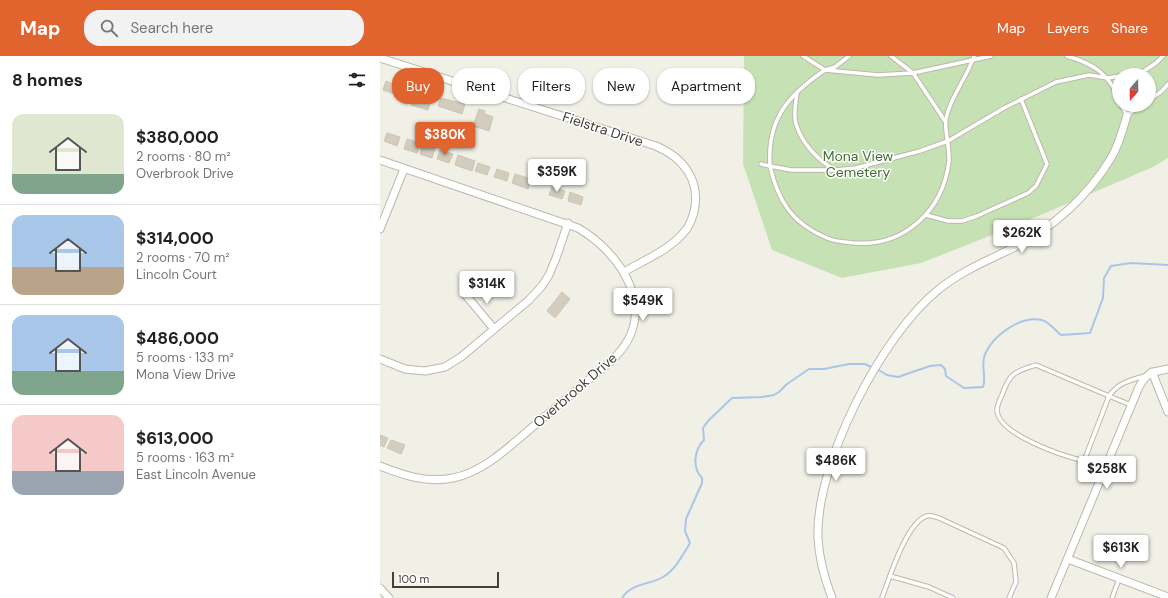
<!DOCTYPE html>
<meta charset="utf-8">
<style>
:root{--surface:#fff;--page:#f2f2f2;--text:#202124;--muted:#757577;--line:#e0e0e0;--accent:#e1632e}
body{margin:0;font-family:"DM Sans",sans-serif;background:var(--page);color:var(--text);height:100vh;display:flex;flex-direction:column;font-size:15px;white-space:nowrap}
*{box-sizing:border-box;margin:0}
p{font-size:13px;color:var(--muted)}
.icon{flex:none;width:22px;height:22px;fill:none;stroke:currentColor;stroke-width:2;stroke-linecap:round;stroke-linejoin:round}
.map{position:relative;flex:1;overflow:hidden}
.side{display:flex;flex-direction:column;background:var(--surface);width:380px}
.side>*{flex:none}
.guide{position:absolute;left:12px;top:12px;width:380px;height:36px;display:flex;gap:8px}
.needle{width:26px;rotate:200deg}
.controls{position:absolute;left:732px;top:12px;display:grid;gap:8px}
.controls a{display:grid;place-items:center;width:44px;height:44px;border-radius:50%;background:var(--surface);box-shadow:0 1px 3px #0004;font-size:20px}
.scale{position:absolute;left:12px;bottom:10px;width:107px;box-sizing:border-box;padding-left:4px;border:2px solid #434037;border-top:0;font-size:11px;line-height:14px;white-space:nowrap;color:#434037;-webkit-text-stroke:3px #fff;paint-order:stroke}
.price{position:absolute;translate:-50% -34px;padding:0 9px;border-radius:4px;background:#fff;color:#222;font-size:13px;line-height:26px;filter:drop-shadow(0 1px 2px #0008)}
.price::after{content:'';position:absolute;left:50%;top:24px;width:12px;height:9px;margin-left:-6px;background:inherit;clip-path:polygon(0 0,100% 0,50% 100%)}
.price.on{background:var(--accent);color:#fff}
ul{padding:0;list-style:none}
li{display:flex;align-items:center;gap:12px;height:100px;padding:0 12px}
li+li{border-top:1px solid var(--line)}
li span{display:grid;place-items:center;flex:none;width:112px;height:80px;border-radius:12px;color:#555}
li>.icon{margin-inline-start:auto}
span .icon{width:48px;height:48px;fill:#fffc;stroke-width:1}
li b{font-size:17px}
h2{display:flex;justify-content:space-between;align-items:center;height:48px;padding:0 12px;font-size:17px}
.tag{padding:0 14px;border-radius:16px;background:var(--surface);box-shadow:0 1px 3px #0004;font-size:14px;line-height:36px}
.tag.on{background:var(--accent);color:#fff}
header{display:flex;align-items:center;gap:24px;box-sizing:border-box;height:56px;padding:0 20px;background:var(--accent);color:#fff}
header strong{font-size:19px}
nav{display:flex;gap:22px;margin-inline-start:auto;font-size:14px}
.search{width:280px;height:36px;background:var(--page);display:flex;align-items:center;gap:10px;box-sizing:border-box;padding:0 14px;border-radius:16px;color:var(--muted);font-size:15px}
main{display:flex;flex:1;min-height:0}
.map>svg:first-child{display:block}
</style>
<header>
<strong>Map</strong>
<div class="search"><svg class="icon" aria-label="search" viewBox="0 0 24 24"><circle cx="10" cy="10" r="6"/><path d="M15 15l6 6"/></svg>Search here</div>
<nav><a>Map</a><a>Layers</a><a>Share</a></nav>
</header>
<main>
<section class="side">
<h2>8 homes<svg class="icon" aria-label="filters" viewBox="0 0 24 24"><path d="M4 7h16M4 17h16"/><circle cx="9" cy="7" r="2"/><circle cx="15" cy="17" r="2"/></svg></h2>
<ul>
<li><span style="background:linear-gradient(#dfe7d0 75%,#7fa58c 0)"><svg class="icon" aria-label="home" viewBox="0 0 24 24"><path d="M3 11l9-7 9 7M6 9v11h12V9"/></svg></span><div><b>$380,000</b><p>2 rooms · 80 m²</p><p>Overbrook Drive</p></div></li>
<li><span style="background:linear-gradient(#a9c7e8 65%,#b9a48a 0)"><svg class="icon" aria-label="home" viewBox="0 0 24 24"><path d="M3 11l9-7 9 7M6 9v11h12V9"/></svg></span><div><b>$314,000</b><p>2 rooms · 70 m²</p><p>Lincoln Court</p></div></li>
<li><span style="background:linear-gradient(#a9c7e8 70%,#7fa58c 0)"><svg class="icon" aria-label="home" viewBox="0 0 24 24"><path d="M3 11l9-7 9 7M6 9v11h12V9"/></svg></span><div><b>$486,000</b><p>5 rooms · 133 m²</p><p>Mona View Drive</p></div></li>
<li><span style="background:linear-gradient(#f6c9c9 70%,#9aa5b1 0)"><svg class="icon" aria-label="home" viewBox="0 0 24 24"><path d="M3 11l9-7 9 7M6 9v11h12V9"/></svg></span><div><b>$613,000</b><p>5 rooms · 163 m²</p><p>East Lincoln Avenue</p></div></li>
</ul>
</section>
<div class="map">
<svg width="788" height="542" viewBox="0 0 788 542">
<rect width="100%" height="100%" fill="#f1f0e7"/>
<path fill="#c6e1b4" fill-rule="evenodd" d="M 364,0 L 788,0 L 788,102 L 773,111 L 635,170 L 541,207 L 462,222 L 392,194 L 363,108 ZM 739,19 L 769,19 L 769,49 L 739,49 Z"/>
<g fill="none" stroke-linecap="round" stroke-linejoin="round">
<g stroke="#aac5e8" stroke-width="2">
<path d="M 497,313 L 507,319 L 518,321 L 550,310 L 561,309 L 565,313 L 566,320 L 584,332 L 603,331 C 607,320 600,310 605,298 C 613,280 640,259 662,264 C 669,266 675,274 681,279 L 710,277 L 723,242 L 724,222 L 731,210 L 751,207 L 788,209"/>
<path d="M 242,542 C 251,527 270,529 283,521 C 296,513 302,500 310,487 L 305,475 L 306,463 L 322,427 L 322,422 C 312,412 314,394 324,384 L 323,372 L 328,365 L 352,342 L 382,341 L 394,339 L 399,336 L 407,328 L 429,313 L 444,313 L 469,308 L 485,308 L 493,312"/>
</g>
</g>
<g fill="#d2cdbe" stroke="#ccc5b2">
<polygon points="6,25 13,28 14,25 29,32 26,42 3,34"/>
<polygon points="36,33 45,35 44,38 49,39 48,43 51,44 48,54 31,49"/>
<polygon points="61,42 85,48 82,58 58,50"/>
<polygon points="99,53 105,55 103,61 105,58 113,61 109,75 93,70"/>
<polygon points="7,77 20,81 17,90 4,85"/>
<polygon points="27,83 40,87 37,97 24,93"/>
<polygon points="43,88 55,92 52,102 40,98"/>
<polygon points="60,94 73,98 69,107 57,103"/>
<polygon points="78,99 95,105 92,115 75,109"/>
<polygon points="98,107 110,111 107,119 95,115"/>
<polygon points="117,113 129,117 127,125 114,121"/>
<polygon points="135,118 151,123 148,133 132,127"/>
<polygon points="172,131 185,135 182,143 169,139"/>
<polygon points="190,136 203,141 201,149 188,145"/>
<polygon points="182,236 190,243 175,262 167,255"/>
<polygon points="0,379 8,382 4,391 0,389"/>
<polygon points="11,384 25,389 21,398 7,392"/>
</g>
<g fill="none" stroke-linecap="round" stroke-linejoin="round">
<g stroke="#bcb8ab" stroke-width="5.5">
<g id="service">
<polyline points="423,0 445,14 455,11 469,0"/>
<polyline points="511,0 533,17 611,0"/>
<path d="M 594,0 C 587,22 570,41 566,63 C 564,73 570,93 569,105 C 563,155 524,191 474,187 C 465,186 456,186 447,182 C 413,168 398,146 390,110 L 411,114 L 456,114 L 476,112 L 540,95 L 568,85 L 624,52 L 676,26 L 709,19 L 728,22 L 752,18 L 764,15 L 776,7 L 783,0"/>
<path d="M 687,0 C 714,8 728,17 739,43"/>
<path d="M 417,37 C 416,46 413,58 416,68 C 422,88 438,104 455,114"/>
<polyline points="769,44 782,35 788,28"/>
<polyline points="741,49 747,59 762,49"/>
<path d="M 381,108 L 390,110 C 387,63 408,39 445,14 L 498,19 L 533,17 L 565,65"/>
<polyline points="546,159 568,165 582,165 597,160 648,137 656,130 667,108 641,43"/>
<path d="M 704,405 C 684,400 618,379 617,354 C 617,350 620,343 622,339 C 630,316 635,316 656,309 L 729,340 C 738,327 750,324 765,320"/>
<polyline points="723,417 706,408 704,405 729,340 751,349"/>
<polyline points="510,520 549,531 573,542"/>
<path d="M 502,542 C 509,523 527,465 547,460 C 551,459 556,461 559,462 L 624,492 L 634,507 L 636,526 L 629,542"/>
<polyline points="732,542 739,523"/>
</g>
</g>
<g stroke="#bcb8ab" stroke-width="9">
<g id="minor">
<path d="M 0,2 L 276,90 C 304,102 321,125 314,156 C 312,162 310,170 305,175 C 290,194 264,204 244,216"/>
<path d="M 0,104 L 198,172 C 241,197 279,254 237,299 C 230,307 220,314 212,321 C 195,335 178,350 161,364 C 136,384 106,416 73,422 C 47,427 25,420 0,410"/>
<polyline points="0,173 24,113"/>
<polyline points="84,237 114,273"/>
<polyline points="0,303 25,313 45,315 65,311 81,301 149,244 162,230 169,219 176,202 188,167"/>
<polyline points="772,316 788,356"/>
<polyline points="688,503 788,541"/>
<polyline points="0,532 9,542"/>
<path d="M 452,542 C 445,524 439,502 438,482 C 435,409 501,280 558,234 C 581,215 609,204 635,191 C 674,171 709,139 731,102 C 739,89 743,73 747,59"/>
<path d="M 671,542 L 759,331 C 767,316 772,316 788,313"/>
</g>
</g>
<use href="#service" stroke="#fff" stroke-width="3.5"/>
<use href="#minor" stroke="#fff" stroke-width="7"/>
</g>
<g text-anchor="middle" stroke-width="3" stroke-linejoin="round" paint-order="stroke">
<g font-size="14" fill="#434037" stroke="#fff">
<text transform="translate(223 73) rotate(18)" y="5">Fielstra Drive</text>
<text transform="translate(195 334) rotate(-41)" y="5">Overbrook Drive</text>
</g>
<g font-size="14" fill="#3f6e31" stroke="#fff">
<text x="478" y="105">Mona View<tspan x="478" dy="16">Cemetery</tspan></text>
</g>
</g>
</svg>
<div class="controls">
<a><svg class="needle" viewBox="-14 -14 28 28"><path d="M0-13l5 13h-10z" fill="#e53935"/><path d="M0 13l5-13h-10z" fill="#757577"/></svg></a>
</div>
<div class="scale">100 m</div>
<b class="price on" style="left:65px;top:100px">$380K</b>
<b class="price" style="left:177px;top:137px">$359K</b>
<b class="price" style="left:642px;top:198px">$262K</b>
<b class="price" style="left:107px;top:249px">$314K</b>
<b class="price" style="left:263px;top:266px">$549K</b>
<b class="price" style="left:456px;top:426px">$486K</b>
<b class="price" style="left:727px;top:434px">$258K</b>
<b class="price" style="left:741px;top:513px">$613K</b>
<div class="guide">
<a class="tag on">Buy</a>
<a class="tag">Rent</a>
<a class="tag">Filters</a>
<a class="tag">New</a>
<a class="tag">Apartment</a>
</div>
</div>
</main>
